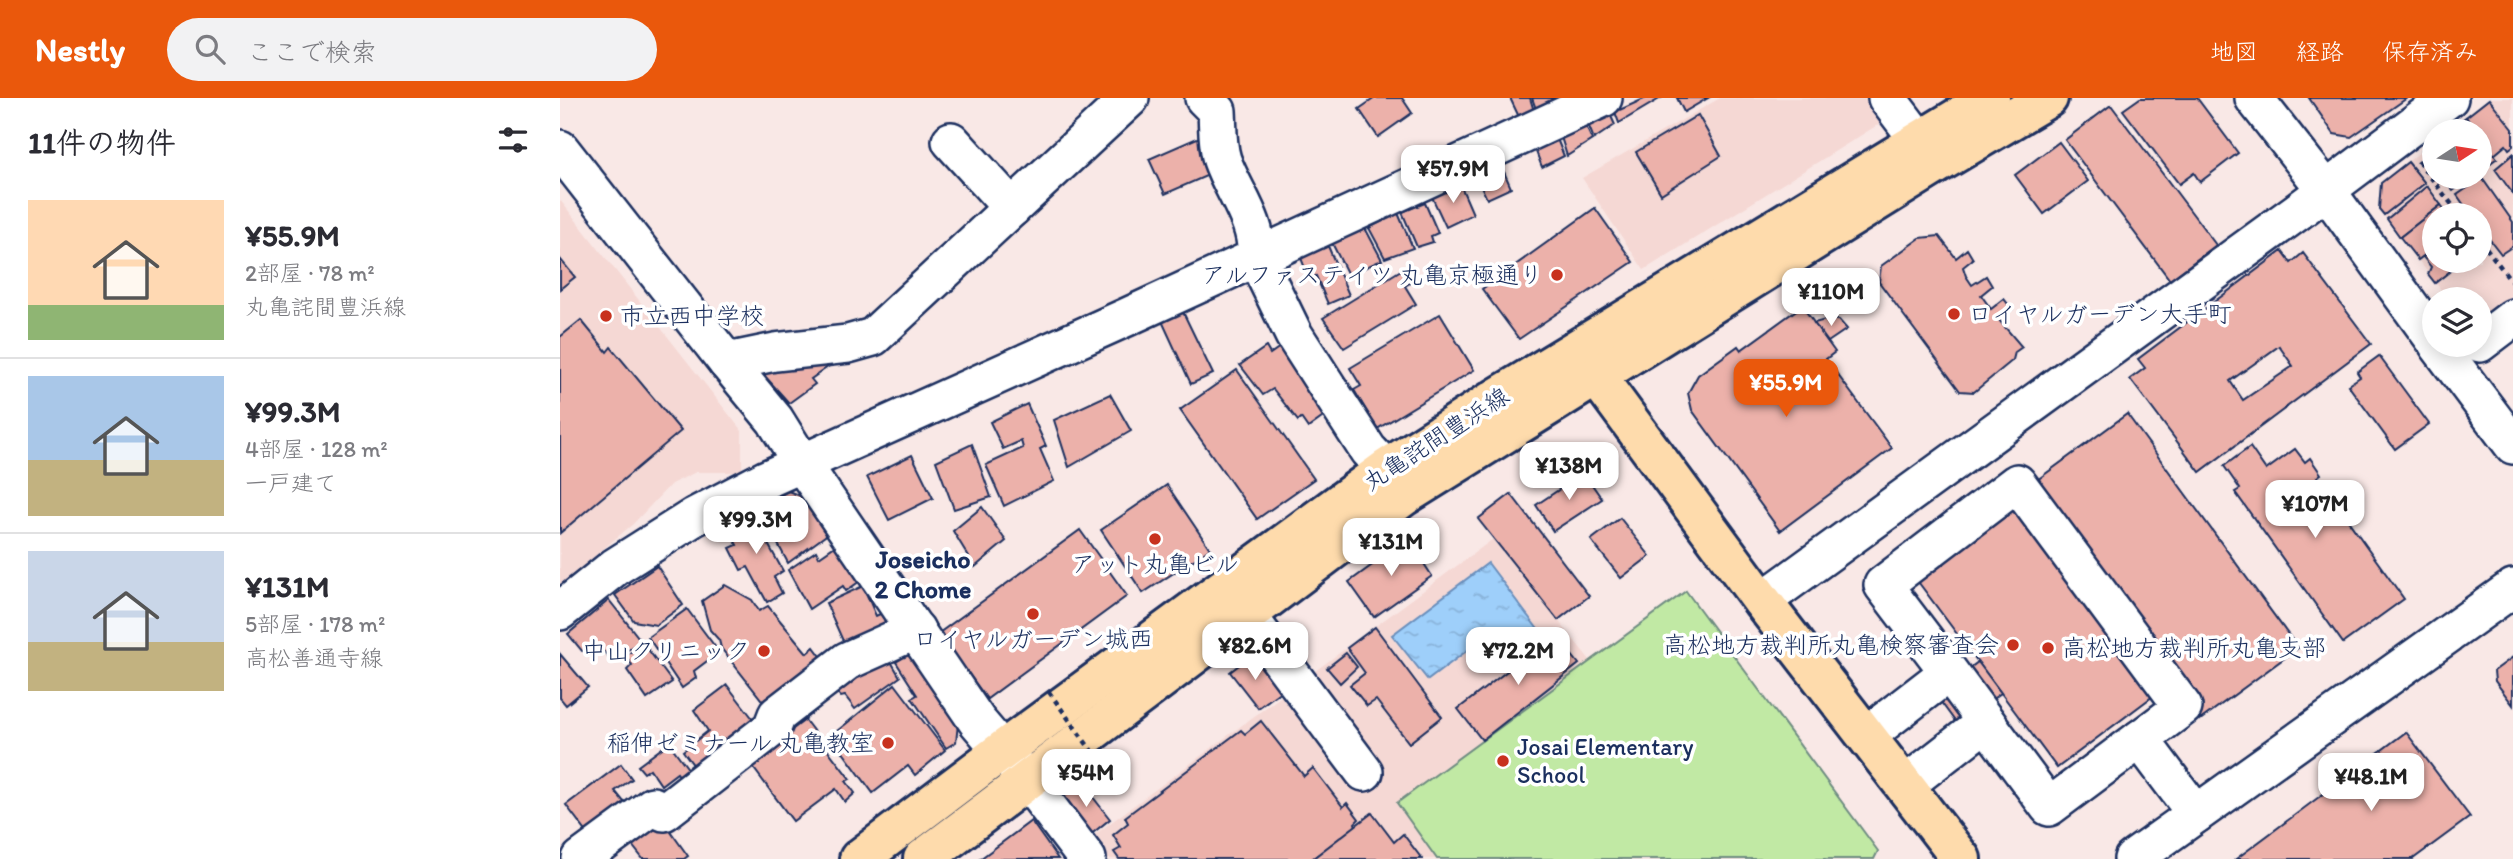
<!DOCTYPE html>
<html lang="ja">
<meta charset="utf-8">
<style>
:root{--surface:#fff;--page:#f2f2f3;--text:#2b2b33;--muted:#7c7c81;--line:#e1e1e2;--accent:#ea580c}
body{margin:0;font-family:Itim,"Klee One",sans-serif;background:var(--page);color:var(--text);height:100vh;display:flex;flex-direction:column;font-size:26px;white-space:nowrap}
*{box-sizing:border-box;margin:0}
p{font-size:23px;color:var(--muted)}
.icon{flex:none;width:38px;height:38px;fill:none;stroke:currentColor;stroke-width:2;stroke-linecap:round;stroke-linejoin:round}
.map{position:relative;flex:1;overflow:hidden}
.drawer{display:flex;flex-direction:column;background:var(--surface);width:560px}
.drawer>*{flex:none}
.needle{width:46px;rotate:78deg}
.tools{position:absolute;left:1862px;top:21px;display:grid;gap:14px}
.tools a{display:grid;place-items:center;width:70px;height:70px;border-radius:50%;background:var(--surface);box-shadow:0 4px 18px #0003;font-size:35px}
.price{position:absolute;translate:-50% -60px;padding:0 16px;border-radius:14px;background:#fff;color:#222;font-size:23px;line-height:46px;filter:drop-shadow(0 2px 4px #0008)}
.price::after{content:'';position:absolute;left:50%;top:42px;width:21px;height:16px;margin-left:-10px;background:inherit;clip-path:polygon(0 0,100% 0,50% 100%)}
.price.selected{background:var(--accent);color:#fff}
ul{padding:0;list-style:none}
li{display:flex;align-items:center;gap:21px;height:175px;padding:0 28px}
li+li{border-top:2px solid var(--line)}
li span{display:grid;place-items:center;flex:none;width:196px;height:140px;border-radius:0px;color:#555}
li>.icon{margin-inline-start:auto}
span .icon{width:84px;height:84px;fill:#fffc;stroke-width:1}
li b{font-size:30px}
h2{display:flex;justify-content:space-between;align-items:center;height:84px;padding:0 28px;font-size:30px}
header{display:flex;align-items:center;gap:42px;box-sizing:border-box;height:98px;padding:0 35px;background:var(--accent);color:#fff}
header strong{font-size:33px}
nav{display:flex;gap:38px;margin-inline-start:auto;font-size:24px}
.search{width:490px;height:63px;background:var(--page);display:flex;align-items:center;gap:18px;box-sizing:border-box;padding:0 24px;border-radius:38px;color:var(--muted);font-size:26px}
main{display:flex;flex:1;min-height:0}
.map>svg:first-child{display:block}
</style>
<header>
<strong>Nestly</strong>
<div class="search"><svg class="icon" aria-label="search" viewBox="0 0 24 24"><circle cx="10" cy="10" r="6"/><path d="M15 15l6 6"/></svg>ここで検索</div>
<nav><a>地図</a><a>経路</a><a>保存済み</a></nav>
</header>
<main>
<section class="drawer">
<h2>11件の物件<svg class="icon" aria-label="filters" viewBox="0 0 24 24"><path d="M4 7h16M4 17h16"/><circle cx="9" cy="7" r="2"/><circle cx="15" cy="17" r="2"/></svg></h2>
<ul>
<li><span style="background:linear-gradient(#ffd9b3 75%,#8fb573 0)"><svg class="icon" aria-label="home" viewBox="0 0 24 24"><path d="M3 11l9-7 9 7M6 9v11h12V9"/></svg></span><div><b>¥55.9M</b><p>2部屋 · 78 m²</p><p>丸亀詫間豊浜線</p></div></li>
<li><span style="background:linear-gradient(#a9c7e8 60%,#c2b280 0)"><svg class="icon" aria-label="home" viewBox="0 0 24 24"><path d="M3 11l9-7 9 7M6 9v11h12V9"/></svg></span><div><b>¥99.3M</b><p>4部屋 · 128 m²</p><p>一戸建て</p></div></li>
<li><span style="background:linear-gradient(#c9d6e8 65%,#c2b280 0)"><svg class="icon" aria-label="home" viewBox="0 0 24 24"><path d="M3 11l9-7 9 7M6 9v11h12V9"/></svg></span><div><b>¥131M</b><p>5部屋 · 178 m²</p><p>高松善通寺線</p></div></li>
</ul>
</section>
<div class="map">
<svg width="1953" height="761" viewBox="0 0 1953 761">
<defs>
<pattern id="water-ripples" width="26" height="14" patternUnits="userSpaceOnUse" patternTransform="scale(1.75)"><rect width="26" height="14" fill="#9ecffa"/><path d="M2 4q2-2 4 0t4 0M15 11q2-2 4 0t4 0" fill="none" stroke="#88b2d9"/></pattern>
</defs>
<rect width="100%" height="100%" fill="#f9e8e6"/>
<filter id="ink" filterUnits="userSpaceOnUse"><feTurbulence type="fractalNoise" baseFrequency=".0143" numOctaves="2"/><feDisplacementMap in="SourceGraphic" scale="14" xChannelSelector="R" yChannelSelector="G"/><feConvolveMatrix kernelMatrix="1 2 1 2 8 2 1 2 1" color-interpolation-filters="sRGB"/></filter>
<g filter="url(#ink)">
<g fill="#f5d8d4" fill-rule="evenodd">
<polygon points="1160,0 1307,0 1324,23 1084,172 1022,80"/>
<path d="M 1930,0 L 1953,0 L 1953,197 L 1924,219 L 1920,219 L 1920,201 L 1888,201 L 1819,111 L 1821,85 L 1874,43 L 1874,79 L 1920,79 L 1920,33 L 1887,33 ZM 1874,117 L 1920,117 L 1920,163 L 1874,163 Z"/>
<polygon points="0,102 182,333 182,374 136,374 111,386 73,426 0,487"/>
<polygon points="933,441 1030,562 1126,493 1318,753 1314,761 546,761 530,740"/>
</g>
<polygon fill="#c1e9a4" stroke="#6e8c81" stroke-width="2" points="1126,493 1318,753 1314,761 877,761 837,705"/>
<polygon fill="url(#water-ripples)" stroke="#6a8fbc" stroke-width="2" points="928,465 980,534 940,566 921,542 868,582 832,537"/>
<g fill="#ecb1aa" stroke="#1b2f5e" stroke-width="2" fill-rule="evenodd">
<polygon points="815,0 842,0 852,15 818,39 799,11"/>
<polygon points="950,0 970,0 974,13 960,21"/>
<polygon points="972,0 999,0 976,11"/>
<polygon points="1086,0 1101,0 1059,25 1055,14"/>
<polygon points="1117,0 1148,0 1124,14"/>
<polygon points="1580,0 1637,0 1678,55 1640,84 1634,75 1619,86 1563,12"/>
<polygon points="1749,0 1847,0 1791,39 1774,36"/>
<polygon points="1929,1 1953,31 1953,48 1949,51 1946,47 1934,57 1920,38 1920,33 1916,33 1906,19"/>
<polygon points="1551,7 1656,147 1610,182 1505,42"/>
<polygon points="1050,16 1055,27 1034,41 1028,26"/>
<polygon points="1138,17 1161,58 1101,96 1076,54"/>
<polygon points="1906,19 1916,33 1887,33"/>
<polygon points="1026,28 1032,42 1007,58 1001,39"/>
<polygon points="644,37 660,72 605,96 589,61"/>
<polygon points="1920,38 1937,60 1920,73"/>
<polygon points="997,41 1004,58 982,69 975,51"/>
<polygon points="1874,43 1874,70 1861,54"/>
<polygon points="1499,44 1528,83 1484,116 1455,77"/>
<polygon points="1953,56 1953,96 1935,71"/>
<polygon points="1848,64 1865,85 1824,117 1819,111 1821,85"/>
<polygon points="944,74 951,90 927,101 920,86"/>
<polygon points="1881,79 1911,79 1893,93"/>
<polygon points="1922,80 1953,124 1953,148 1941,156 1920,129 1920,117 1911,117 1897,97"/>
<polygon points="900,86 913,116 886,129 872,99"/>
<polygon points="1867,88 1881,107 1840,139 1827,121"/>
<polygon points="865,105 878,135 871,138 873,144 857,149 842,114"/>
<polygon points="1881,107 1889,117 1874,117 1874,150 1858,162 1840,139"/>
<polygon points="1035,110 1073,164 959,241 922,191"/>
<polygon points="838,115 853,150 825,160 809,130"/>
<polygon points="805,130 822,162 788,177 772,145"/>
<polygon points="1379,138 1396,160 1407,151 1413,161 1403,169 1406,178 1412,187 1426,178 1432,188 1421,197 1431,211 1444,201 1452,211 1438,221 1462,249 1455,254 1453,262 1414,294 1400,293 1319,184 1321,168 1360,140"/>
<polygon points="768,148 789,197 768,206 756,178 749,180 741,160"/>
<polygon points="1874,150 1874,163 1903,163 1875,185 1868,176 1871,169 1863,159"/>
<path d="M 1722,153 L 1731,165 L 1743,155 L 1811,246 L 1640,374 L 1570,281 L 1585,270 L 1578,261 ZM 1719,248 L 1733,268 L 1683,302 L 1670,283 Z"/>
<polygon points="0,161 15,179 0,191"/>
<polygon points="841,172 850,185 845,188 856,206 784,250 763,220"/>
<polygon points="1242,208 1275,254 1266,261 1332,350 1220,433 1132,312 1128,295 1138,277 1178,248 1181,252"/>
<polygon points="623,214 653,276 631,286 602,223"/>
<polygon points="880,216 914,272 817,331 794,292 801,288 790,270"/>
<polygon points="1269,221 1279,222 1287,231 1268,244 1254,225"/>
<polygon points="21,222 47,254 51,249 121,333 0,435 0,239"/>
<polygon points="727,244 766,317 748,330 741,320 738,323 713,291 703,297 680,267 706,249 710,256"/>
<polygon points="1819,258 1869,326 1835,351 1788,287 1800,279 1797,274"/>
<polygon points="275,264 251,281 255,286 229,305 195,267"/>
<polygon points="677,272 754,381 697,421 620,312"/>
<polygon points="550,296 571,333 509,369 494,322"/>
<polygon points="467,306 486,348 480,351 494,383 444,408 426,367 463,350 461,343 443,351 430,324"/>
<polygon points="1567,316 1738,550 1640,622 1469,388"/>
<polygon points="412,346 431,399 394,411 376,363"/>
<polygon points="1690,349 1706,372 1735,351 1745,364 1750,360 1761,376 1757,379 1844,501 1783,545 1675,394 1680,391 1664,368"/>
<polygon points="352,357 373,400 329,422 307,379"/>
<polygon points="1024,375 1042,401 993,433 976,407"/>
<polygon points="607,387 650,451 583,495 541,432"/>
<polygon points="228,393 246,400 269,435 228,465 199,410"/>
<polygon points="951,396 1029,498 998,522 918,421"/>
<polygon points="1456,406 1597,595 1497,670 1356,481"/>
<polygon points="422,409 446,443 415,469 393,433"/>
<polygon points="192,417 223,473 214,479 222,495 207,504 188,469 181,472 170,450 177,447 167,429"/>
<polygon points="1060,420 1090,458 1061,480 1031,442"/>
<polygon points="520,432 567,498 427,601 379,535"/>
<polygon points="848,441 872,478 814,519 789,484"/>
<polygon points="275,448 300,483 286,493 283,488 249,511 228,472 256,453 259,459"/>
<polygon points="97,468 123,507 96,527 74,523 55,497"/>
<polygon points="165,487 192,502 199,513 208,508 247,555 254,549 269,569 212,615 161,550 159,542 150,532 142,503"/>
<polygon points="303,488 316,518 322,515 328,533 287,552 266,505"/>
<polygon points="49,502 82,544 51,561 39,549 22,553 8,536"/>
<polygon points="127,511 159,554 134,573 136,580 122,590 88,539"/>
<polygon points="815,529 882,619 849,645 816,602 807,608 790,587 805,575 787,550"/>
<polygon points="995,536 1019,566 922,642 898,611"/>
<polygon points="84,546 112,584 87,601 67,572 72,567 65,558"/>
<polygon points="348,547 398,626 396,644 386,650 352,600 357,597 336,564 341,561 337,554"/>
<polygon points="786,555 797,569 780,585 767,570"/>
<polygon points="0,556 28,589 6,607 0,600"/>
<polygon points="692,557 721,593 698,610 670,574"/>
<polygon points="1953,559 1953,607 1935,583 1934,573"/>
<polygon points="329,560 340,579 295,611 285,598 281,599 272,589"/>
<polygon points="1418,564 1441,595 1397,626 1375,596"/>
<polygon points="335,586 385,652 355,677 348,668 313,695 271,638"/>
<polygon points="167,587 197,626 137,672 123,653 148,633 134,612"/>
<polygon points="245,622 290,681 286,683 295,695 285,704 276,691 233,723 189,664"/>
<polygon points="701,623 744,678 753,670 783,709 787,705 799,721 795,725 796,728 752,761 559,761 554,754 561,750 553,737 568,725 565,719 681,632 685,636"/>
<polygon points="1846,634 1910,719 1853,761 1676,761"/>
<polygon points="109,645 129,672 120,679 117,675 101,687 90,671 84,675 78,668"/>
<polygon points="61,666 72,681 55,693 73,715 34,744 6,707"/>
<polygon points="522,685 550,721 529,738 501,700"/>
<polygon points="812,715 834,744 843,736 862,761 752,761"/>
<polygon points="101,720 128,758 124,761 83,761 68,742"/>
<polygon points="471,723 498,761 420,761"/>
</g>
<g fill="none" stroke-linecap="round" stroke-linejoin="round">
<g stroke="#1b2f5e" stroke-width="42">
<g id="minor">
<path d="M 644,0 L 657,13 C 658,28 657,47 662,62 C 673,94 699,124 696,159 L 734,237 L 808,352 L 826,371 L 843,397"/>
<polyline points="1327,0 1377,66"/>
<polyline points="1694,0 1766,92 1874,241"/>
<polyline points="391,43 452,110"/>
<polyline points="0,51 167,264 215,322 243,367 417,623 468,683 527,761"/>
<polyline points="1920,245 1953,220"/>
<polyline points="1878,247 1953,347"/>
<polyline points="167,264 215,254 288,246 313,239 570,0"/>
<polyline points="669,493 804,674"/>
<polyline points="1202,503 1737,114 1889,0"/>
<polyline points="0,513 55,469 134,419 207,381 567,219 1043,0"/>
<polyline points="1306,638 1389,574 1489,709 1623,609 1457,385 1323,487 1389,574"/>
<polyline points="1580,641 1636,716"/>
<polyline points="1345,687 1426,624"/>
<polyline points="21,761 93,708 104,714 212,630 217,617 287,563 356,532"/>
<polyline points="1573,761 1953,490"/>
</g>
</g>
<g stroke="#1b2f5e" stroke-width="44">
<g id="major">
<polyline points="1021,257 1202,503 1401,761"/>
<polyline points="299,761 443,652 826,371 938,299 1430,0"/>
<polyline points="363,761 844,398 1377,66 1488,0"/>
</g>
</g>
<g stroke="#1b2f5e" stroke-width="4.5" stroke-dasharray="5 5" stroke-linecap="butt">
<polyline points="1858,63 1900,117"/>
<polyline points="1920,142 1953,185"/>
</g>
<use href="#minor" stroke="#fff" stroke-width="37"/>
<use href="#major" stroke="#fedbac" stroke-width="38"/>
<polyline stroke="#1b2f5e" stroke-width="4.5" stroke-dasharray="5 5" stroke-linecap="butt" points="489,594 534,656"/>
</g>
</g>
<g fill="#c8321e" stroke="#fff" stroke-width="2.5">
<circle cx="997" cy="177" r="7"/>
<circle cx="1394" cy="216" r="7"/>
<circle cx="46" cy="218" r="7"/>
<circle cx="595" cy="441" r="7"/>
<circle cx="473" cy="516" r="7"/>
<circle cx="1453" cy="547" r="7"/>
<circle cx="1488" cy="550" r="7"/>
<circle cx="204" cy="553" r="7"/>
<circle cx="328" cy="645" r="7"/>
<circle cx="943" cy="663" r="7"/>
</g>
<g text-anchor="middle" stroke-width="7" stroke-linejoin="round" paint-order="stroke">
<g font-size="24" fill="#1b2f5e" stroke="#fff" text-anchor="end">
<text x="983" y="185">アルファステイツ 丸亀京極通り</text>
<text x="1408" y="224" text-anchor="start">ロイヤルガーデン大手町</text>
<text x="60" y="226" text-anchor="start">市立西中学校</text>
<text x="595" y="474" text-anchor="middle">アット丸亀ビル</text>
<text x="473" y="549" text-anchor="middle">ロイヤルガーデン城西</text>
<text x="1439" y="555">高松地方裁判所丸亀検察審査会</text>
<text x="1502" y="558" text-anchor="start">高松地方裁判所丸亀支部</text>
<text x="190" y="561">中山クリニック</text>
<text x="314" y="653">稲伸ゼミナール 丸亀教室</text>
<text x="957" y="657" text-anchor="start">Josai Elementary<tspan x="957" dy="28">School</tspan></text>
</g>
<g font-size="24" fill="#1b2f5e" stroke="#fff">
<text transform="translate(876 341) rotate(-33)" y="8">丸亀詫間豊浜線</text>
</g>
<g font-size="26" font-weight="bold" fill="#1b2f5e" stroke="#fff">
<text x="363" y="470">Joseicho<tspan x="363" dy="30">2 Chome</tspan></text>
</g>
</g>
</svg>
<div class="tools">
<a><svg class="needle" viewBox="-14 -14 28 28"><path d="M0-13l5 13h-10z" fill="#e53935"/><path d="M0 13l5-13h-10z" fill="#7c7c81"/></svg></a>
<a><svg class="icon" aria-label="locate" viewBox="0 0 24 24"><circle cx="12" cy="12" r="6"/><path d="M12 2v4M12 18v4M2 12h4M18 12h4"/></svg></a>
<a><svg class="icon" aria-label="layers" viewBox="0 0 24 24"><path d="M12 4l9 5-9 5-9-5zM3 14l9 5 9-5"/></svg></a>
</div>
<b class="price" style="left:893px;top:107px">¥57.9M</b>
<b class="price" style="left:1271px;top:230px">¥110M</b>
<b class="price selected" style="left:1226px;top:321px">¥55.9M</b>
<b class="price" style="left:1009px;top:404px">¥138M</b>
<b class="price" style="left:1755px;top:442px">¥107M</b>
<b class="price" style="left:196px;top:458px">¥99.3M</b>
<b class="price" style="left:831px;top:480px">¥131M</b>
<b class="price" style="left:695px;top:584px">¥82.6M</b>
<b class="price" style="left:958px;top:589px">¥72.2M</b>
<b class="price" style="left:526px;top:711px">¥54M</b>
<b class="price" style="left:1811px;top:715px">¥48.1M</b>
</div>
</main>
